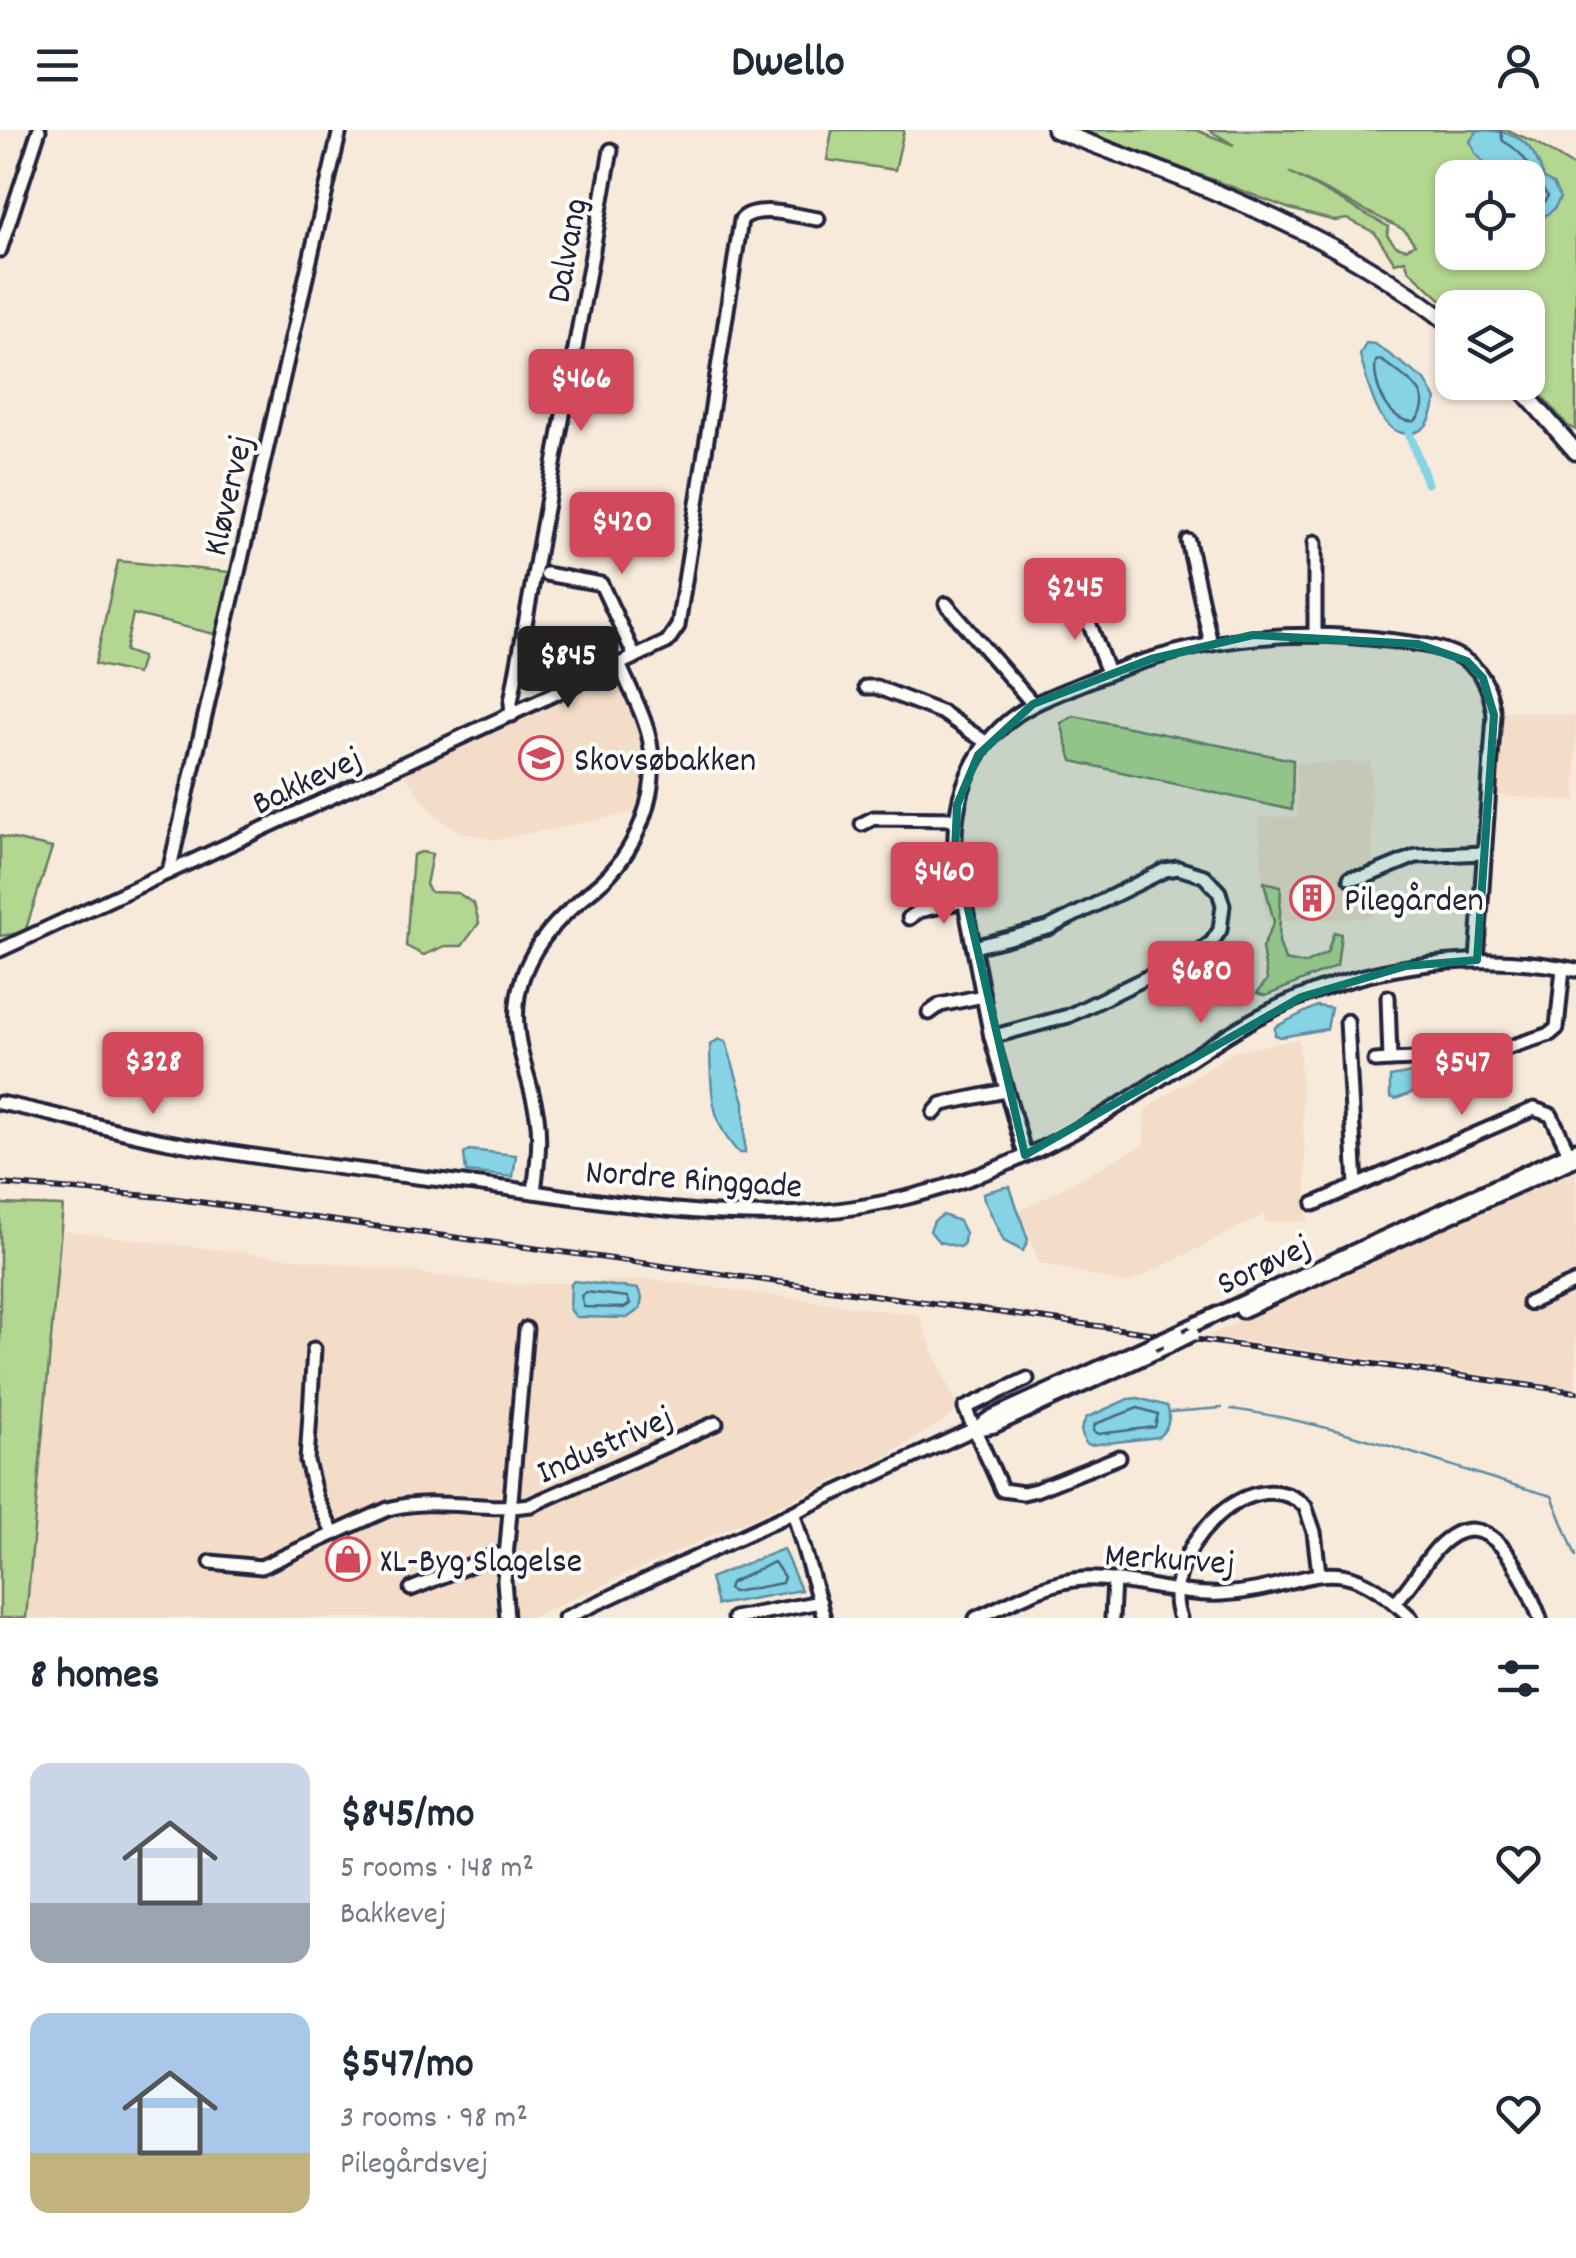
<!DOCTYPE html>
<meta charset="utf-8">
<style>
:root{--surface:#fff;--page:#f2f2f3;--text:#1f2937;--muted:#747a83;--accent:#d1495b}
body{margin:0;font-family:Dekko,sans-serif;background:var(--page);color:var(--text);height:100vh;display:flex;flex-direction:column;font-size:38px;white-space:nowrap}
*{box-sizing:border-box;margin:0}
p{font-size:32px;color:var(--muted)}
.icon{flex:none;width:55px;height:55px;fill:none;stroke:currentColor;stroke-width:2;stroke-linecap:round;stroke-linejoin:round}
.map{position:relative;height:1488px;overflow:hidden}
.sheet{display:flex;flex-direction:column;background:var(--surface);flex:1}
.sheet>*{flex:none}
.fabs{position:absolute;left:1435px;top:30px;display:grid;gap:20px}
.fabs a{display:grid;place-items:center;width:110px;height:110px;border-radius:20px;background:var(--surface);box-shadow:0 2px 8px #0004;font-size:50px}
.price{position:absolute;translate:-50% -85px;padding:0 22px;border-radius:10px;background:var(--accent);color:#fff;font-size:32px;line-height:65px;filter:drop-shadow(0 2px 5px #0008)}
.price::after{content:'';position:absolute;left:50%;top:60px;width:30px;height:22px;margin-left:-15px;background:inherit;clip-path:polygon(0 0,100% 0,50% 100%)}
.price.active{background:#222;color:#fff}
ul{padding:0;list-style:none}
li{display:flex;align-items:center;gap:30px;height:250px;padding:0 30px}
li span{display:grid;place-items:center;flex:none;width:280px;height:200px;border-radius:20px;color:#555}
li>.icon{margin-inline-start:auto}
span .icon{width:120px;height:120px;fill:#fffc;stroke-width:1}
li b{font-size:42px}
h2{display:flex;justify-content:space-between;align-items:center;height:120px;padding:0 30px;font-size:42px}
header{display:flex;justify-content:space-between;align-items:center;height:130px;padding:0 30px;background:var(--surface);font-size:45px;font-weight:700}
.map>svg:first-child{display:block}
</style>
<header><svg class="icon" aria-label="menu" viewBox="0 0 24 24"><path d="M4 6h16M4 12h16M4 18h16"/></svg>Dwello<svg class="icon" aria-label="person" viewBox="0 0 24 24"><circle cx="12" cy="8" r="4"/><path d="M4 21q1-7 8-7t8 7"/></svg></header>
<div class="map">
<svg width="1576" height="1488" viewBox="0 0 1576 1488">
<rect width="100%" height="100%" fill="#f7eadb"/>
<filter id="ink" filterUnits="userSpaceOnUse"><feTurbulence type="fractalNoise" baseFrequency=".01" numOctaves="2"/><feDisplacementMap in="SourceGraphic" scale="20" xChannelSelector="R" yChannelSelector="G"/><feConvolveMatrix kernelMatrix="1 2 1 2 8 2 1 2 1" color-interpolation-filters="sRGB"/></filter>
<g filter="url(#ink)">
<g fill="#f3ddc8">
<polygon points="615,545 644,611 644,647 636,682 497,710 459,702 433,683 403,644"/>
<polygon points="1500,580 1576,586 1576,671 1494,665"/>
<polygon points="1371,632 1373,788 1266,791 1258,687 1297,687 1296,633"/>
<polygon points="1299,909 1308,1091 1265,1093 1264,1085 1127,1154 1039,1133 1020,1081 1144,1014 1145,979 1232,922"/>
<polygon points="1576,1037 1576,1258 1207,1206"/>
<polygon points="63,1101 517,1155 651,1149 918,1185 959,1281 880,1330 530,1488 26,1488"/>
</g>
<g fill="#b3d690" stroke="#6a7c66" stroke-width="2.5" fill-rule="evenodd">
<polygon points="832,0 904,0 895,40 827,30"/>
<path d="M 1082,0 L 1196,0 L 1234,15 L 1209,0 L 1507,0 L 1535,12 L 1576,38 L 1576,300 L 1568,296 L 1528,249 L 1528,178 L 1452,178 L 1452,180 L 1409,140 L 1405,130 L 1395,133 L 1375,103 L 1348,89 L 1335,91 L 1290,79 ZM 1289,42 L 1404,100 L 1415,114 L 1406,119 L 1396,116 L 1387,105 L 1389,97 ZM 1452,48 L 1528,48 L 1528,122 L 1452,122 Z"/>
<polygon points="118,431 230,442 218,505 133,484 125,521 142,527 137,544 95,534"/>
<polygon points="1074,586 1293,630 1292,680 1072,631 1061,593"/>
<polygon points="0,706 52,718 25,802 0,806"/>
<polygon points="421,722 432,724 426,755 431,762 458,763 474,774 479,793 462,816 445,816 424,825 406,816 413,725"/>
<polygon points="1264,752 1281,756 1279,812 1285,830 1304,834 1327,823 1334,802 1341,804 1337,836 1266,866 1257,863 1267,850 1262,818 1274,792"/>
<polygon points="0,1074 63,1076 26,1488 0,1488"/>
</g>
<g fill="#85d3e4" stroke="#5d8ca0" stroke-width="2.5">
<path d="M 1478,0 C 1517,0 1534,12 1544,49 L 1553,54 L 1560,68 L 1554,79 L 1542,88 L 1528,84 L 1528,48 L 1497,47 L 1475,23 L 1470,11 Z"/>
<path d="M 1366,213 L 1375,214 L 1425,250 L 1436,269 C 1433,282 1430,298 1416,302 C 1378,314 1367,249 1360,225 Z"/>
<polygon points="1317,876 1331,878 1327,899 1281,907 1275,905 1275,897"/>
<path d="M 719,909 L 726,912 L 744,972 L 745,1023 L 739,1023 C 709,992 711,956 710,915 Z"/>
<polygon points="1417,942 1437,942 1442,947 1437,953 1396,969 1390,967 1390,947"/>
<polygon points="469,1020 516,1025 513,1047 466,1042 464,1024"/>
<polygon points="1005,1057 1010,1057 1028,1110 1023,1121 1004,1111 984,1069 983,1063"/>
<polygon points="943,1085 959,1091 965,1103 964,1113 960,1117 939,1112 930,1101 934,1091"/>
<polygon points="574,1151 638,1159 642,1168 640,1179 627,1188 576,1187 570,1179 571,1154"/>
<path d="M 1138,1268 L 1167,1276 C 1172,1288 1167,1300 1158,1307 L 1090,1315 L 1085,1313 L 1081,1300 L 1086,1288 L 1128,1269 Z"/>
<polygon points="783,1419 801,1460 717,1475 710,1448"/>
</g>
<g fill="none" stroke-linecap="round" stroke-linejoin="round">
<g stroke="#4a697f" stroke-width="2.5">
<path d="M 1500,0 L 1503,11 C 1535,29 1525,42 1548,66 L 1541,76 L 1528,75"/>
<path d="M 1376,231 L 1381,230 C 1401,245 1440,264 1415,291 C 1389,295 1371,252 1376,231 Z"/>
<polygon points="586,1162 627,1167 630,1174 624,1178 584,1177 581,1166"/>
<polygon points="1138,1278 1158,1284 1155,1297 1098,1304 1093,1301 1095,1294"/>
<polygon points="774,1432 784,1447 782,1453 733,1462 728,1459 730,1453"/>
</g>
<g stroke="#5d8ca0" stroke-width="2.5">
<path d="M 1231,1279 C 1342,1293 1444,1337 1552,1366 L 1576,1426"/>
<polyline points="1170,1282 1222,1278"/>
</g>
<polyline stroke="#85d3e4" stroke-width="9" points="1409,303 1427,353"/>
<g stroke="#22223b" stroke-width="19">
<g id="minor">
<polyline points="0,120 39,0"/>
<polyline points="1188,411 1211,514"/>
<polyline points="546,444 601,454 635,527"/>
<polyline points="1075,465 1082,474 1108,543"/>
<polyline points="946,474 1033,574"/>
<polyline points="1315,504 1315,412"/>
<polyline points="866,557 876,557 943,583 987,613"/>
<polyline points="512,585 511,572 611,20"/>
<polyline points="862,694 874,688 955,689"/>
<polyline points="169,742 340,0"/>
<polyline points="1350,748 1365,747 1416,726 1484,723"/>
<polyline points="909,788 919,781 964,771"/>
<polyline points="974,817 1048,798 1165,740 1178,738 1204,746 1219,762 1223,775 1220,800 1212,812 1199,822 1068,886 991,907"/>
<path d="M 0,820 L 667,512 L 678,496 L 741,90 C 756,73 796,86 818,89"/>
<polyline points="1388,867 1390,930 1465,927 1494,922 1550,904 1557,898 1563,838"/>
<polyline points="929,883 940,875 983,866"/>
<polyline points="1347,891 1356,1056"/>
<polyline points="1375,931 1390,930"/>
<path d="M 0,973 C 57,984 112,1001 169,1012 C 282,1033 398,1044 512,1059 C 635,1076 759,1098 881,1073 C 969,1056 1057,1016 1131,968 C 1173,941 1213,912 1256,888 C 1354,836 1468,818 1576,840"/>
<polyline points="934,983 942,974 1005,961"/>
<path d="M 1025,1025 L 991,907 L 955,723 C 953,672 967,627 1006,593 C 1028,574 1055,565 1081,554 C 1187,510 1280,496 1395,511 C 1419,514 1448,517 1468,532 C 1486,545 1491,564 1494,585 L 1477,830"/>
<path d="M 534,1062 C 537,1036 541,1012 537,986 C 530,943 511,912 518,866 C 526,818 560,786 596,757 C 636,724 660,664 650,612 C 645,586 630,559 619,534"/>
<polyline points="1314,1074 1534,979 1551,985 1571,1027"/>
<polyline points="1529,1173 1576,1152"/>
<polyline points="1242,1181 1576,1029"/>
<polyline points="1178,1202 1576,1019"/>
<polyline points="314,1219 307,1331 316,1367 333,1403"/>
<polyline points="1027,1249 965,1278 1002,1360 1023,1363 1036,1360 1119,1327"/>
<polyline points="978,1299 994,1296 1169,1216"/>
<polyline points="794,1385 824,1488"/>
<path d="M 211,1432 L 261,1437 L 388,1379 C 436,1366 483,1382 531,1375 L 716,1293"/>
<polyline points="411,1459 495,1425 507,1425"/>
<path d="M 1395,1472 C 1412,1456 1422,1434 1438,1417 C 1491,1364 1524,1449 1540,1488"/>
<polyline points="507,1488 504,1450 526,1199"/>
<polyline points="565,1488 974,1299 991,1287 1153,1213"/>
<polyline points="734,1488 820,1472"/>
<path d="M 976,1488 C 1009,1474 1046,1451 1083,1449 C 1130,1447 1175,1466 1221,1464 C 1309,1460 1332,1409 1411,1488"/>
<polyline points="1112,1488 1114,1450"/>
<path d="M 1180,1488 C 1156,1429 1249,1325 1305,1376 L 1314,1402 L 1319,1443"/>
</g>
</g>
<g stroke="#22223b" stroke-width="21">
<g id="major">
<path d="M 1055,0 C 1192,52 1337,102 1452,196"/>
<polyline points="1515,252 1576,322"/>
</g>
</g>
<use href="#minor" stroke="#fdfcf7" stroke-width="11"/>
<use href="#major" stroke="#fdfcf7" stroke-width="14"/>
<g stroke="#22223b" stroke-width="6">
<polyline id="rail" points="0,1054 163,1067 1576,1262"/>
</g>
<use href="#rail" stroke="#fdfcf7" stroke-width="2.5" stroke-dasharray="8" stroke-linecap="butt"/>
<g stroke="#22223b" stroke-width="19" stroke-linecap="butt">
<g id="minor-bridge">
<polyline points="1153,1213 1178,1202"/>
<polyline points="1169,1216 1193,1204"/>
</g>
</g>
<use href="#minor-bridge" stroke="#fdfcf7" stroke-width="11"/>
</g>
</g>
<path fill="#0f766e" fill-opacity="0.2" stroke="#0f766e" stroke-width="8" stroke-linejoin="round" d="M 1253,505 L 1418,514 L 1467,531 L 1483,548 L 1494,585 L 1477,830 L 1406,836 L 1301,867 L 1025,1025 L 955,723 L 957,675 L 978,625 L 1033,574 L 1151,529 Z"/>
<defs>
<g id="school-ring" transform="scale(2.25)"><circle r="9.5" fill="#fdfcf7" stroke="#d1495b" stroke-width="1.5"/><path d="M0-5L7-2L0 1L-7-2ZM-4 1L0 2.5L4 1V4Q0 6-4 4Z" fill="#d1495b"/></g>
<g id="building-ring" transform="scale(2.25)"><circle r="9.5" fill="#fdfcf7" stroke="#d1495b" stroke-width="1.5"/><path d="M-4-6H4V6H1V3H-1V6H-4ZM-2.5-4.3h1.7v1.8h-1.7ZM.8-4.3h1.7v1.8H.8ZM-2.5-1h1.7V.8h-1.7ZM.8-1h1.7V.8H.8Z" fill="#d1495b"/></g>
<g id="shop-ring" transform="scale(2.25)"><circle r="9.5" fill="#fdfcf7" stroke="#d1495b" stroke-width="1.5"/><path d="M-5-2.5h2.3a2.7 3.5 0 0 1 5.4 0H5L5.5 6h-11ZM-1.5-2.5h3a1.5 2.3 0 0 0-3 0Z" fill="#d1495b"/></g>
</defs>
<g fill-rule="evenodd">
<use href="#school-ring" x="541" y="628"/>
<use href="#building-ring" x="1312" y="768"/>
<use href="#shop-ring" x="348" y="1429"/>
</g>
<g text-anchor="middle" stroke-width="8" stroke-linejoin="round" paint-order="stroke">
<g font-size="35" fill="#22223b" stroke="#fdfcf7">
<text transform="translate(565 120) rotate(-80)" y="12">Dalvang</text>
<text transform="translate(226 365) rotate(-77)" y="12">Kløvervej</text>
<text transform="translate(306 649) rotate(-25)" y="12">Bakkevej</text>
<text transform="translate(694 1047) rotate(4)" y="12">Nordre Ringgade</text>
<text transform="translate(1263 1133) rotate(-25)" y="12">Sorøvej</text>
<text transform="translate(604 1313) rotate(-24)" y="12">Industrivej</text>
<text transform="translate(1170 1427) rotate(4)" y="12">Merkurvej</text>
</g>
<g font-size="35" fill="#22223b" stroke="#fdfcf7" text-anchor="start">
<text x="574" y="640">Skovsøbakken</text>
<text x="1344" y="780">Pilegården</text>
<text x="380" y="1441">XL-Byg Slagelse</text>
</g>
</g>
</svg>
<div class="fabs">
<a><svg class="icon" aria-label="locate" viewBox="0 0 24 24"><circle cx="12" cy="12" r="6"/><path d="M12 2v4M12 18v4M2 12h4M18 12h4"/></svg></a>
<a><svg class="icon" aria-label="layers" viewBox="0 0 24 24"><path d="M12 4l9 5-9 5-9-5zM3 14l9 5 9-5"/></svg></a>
</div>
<b class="price" style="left:581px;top:304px">$466</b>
<b class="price" style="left:622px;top:447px">$420</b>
<b class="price" style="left:1075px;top:513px">$245</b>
<b class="price active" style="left:568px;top:581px">$845</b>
<b class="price" style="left:944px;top:797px">$460</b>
<b class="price" style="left:1201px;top:896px">$680</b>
<b class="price" style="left:153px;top:987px">$328</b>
<b class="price" style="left:1462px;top:988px">$547</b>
</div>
<section class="sheet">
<h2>8 homes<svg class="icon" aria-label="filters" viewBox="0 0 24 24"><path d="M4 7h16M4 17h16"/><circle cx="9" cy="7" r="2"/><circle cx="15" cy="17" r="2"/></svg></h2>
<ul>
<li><span style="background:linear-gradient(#c9d6e8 70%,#9aa5b1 0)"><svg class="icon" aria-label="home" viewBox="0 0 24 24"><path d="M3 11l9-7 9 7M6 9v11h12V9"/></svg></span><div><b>$845/mo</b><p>5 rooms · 148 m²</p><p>Bakkevej</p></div><svg class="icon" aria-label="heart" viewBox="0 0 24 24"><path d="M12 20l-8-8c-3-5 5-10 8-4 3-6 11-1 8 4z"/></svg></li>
<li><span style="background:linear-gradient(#a9c7e8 70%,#c2b280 0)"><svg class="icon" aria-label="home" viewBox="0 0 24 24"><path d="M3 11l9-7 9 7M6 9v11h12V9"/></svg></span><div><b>$547/mo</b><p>3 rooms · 98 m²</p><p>Pilegårdsvej</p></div><svg class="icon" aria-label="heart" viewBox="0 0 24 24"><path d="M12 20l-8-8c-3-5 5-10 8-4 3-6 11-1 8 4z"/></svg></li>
</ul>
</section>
